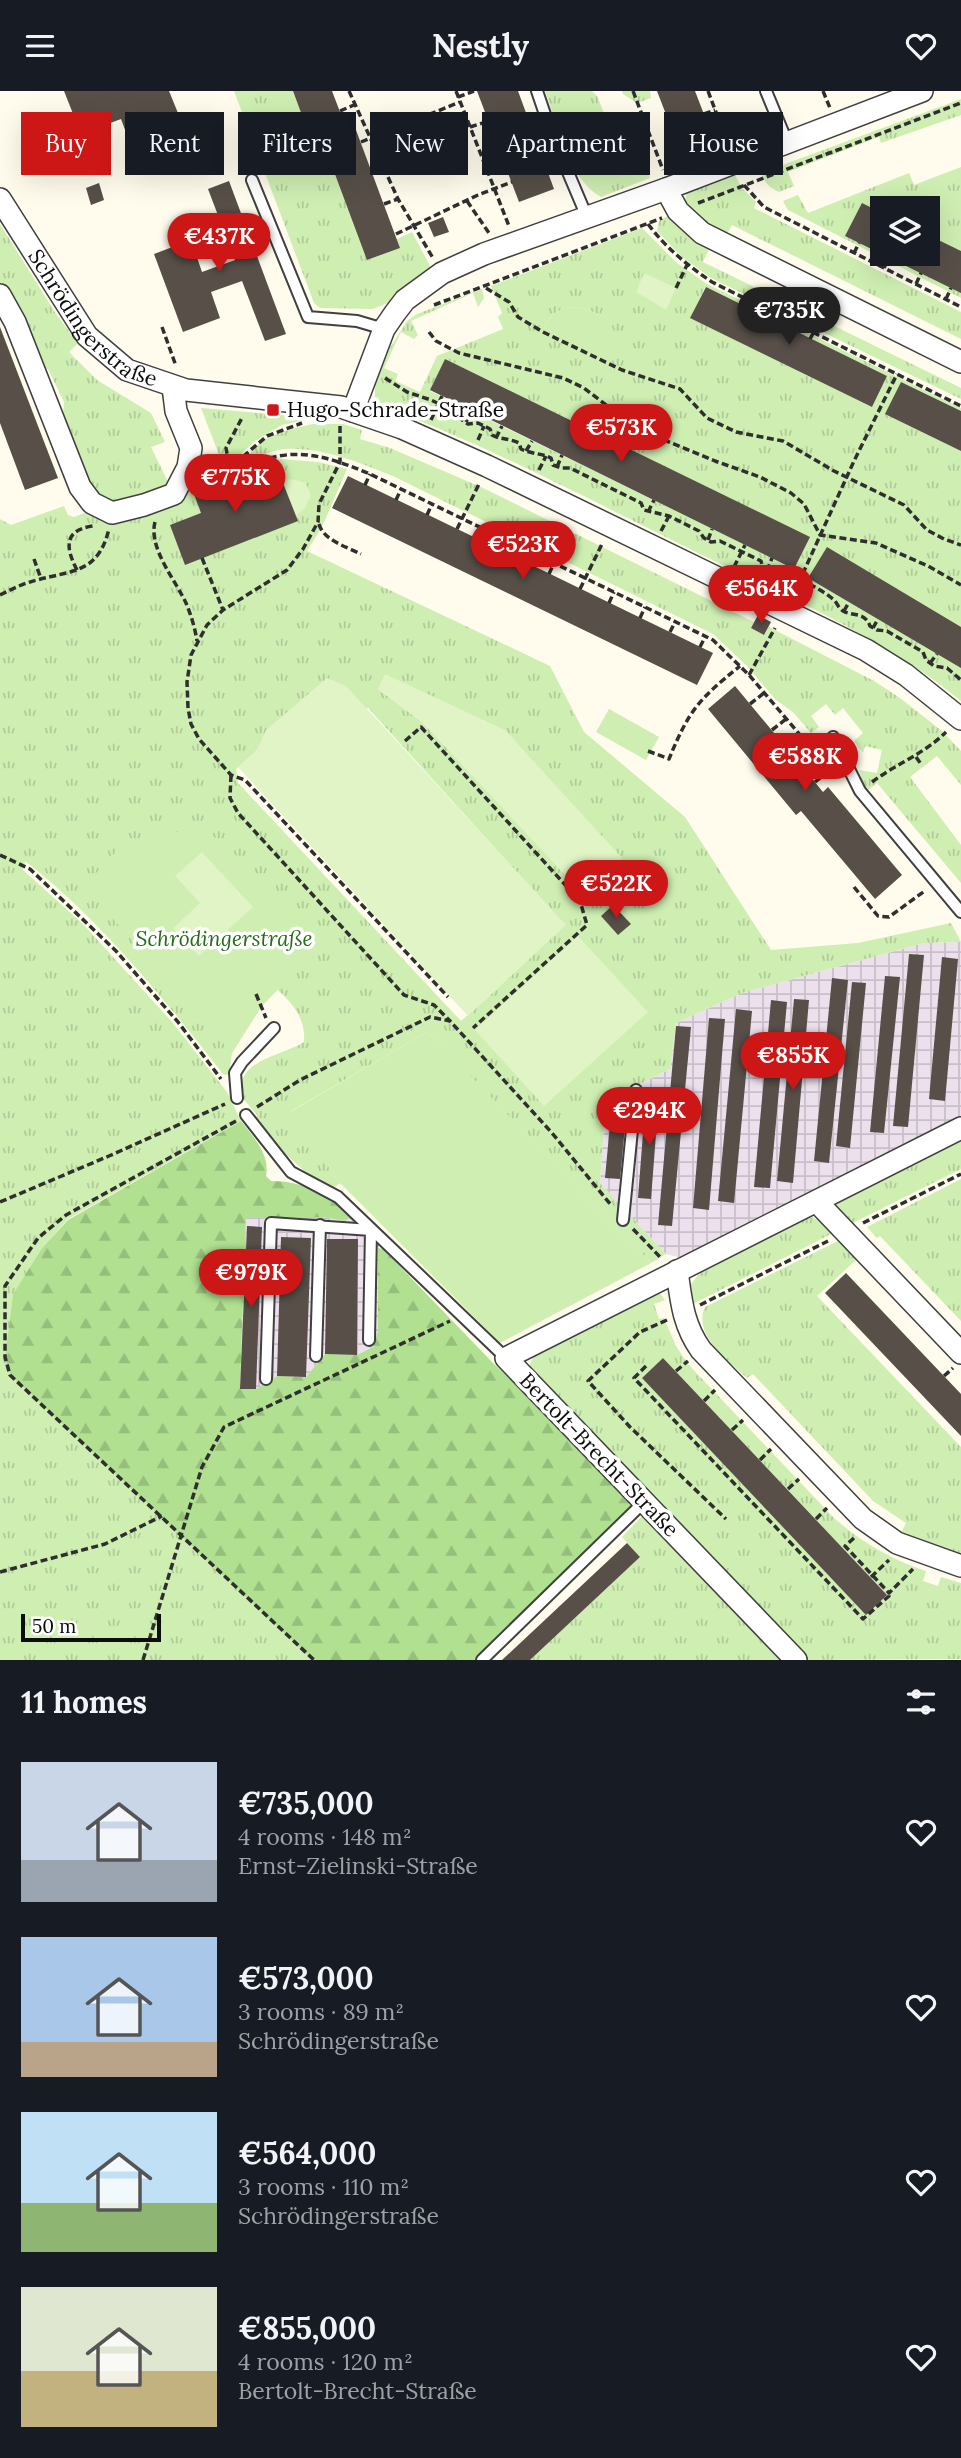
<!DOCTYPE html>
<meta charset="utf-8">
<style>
:root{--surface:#171b24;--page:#242831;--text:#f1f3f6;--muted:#9ea1a6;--accent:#cc1716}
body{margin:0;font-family:Lora,serif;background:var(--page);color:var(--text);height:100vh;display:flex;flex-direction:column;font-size:26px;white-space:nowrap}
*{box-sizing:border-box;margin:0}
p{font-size:23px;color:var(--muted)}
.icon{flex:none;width:38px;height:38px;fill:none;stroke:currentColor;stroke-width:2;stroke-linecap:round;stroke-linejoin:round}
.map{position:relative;height:1569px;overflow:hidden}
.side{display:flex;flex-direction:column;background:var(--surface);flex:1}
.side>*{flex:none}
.top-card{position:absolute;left:21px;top:21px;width:920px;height:63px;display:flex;gap:14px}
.tools{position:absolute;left:870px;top:105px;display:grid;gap:14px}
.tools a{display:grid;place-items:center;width:70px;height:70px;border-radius:0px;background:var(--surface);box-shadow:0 7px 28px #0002;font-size:35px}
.scale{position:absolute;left:21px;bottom:18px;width:140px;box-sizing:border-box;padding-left:7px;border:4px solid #0d0d0d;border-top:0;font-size:19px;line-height:24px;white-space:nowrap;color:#0d0d0d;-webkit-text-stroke:5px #fff;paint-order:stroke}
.price{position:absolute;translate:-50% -60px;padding:0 16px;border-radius:24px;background:var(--accent);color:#fff;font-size:23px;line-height:46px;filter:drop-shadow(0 2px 4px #0008)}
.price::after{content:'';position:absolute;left:50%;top:42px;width:21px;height:16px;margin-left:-10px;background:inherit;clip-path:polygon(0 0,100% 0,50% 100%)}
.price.current{background:#222;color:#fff}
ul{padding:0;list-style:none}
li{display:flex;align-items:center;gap:21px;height:175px;padding:0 21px}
li span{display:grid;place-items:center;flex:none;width:196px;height:140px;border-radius:0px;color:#555}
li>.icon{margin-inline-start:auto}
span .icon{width:84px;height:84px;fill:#fffc;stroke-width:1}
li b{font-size:30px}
h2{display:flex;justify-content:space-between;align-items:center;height:84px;padding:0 21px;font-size:30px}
.tag{padding:0 24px;border-radius:0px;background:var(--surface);box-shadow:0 7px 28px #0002;font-size:24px;line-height:63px}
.tag.current{background:var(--accent);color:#fff}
header{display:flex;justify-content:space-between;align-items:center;height:91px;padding:0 21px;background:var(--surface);font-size:32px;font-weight:700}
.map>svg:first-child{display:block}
</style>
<header><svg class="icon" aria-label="menu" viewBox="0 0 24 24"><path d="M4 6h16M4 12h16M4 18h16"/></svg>Nestly<svg class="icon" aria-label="heart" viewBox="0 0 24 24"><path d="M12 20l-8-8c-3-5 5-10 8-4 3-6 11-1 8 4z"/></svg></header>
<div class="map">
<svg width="961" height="1569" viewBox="0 0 961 1569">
<defs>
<pattern id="industrial-grid" width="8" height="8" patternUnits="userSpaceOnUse" patternTransform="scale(1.75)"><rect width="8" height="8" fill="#ece0ed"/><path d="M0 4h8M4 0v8" fill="none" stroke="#c9bfca"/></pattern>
<pattern id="grass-tufts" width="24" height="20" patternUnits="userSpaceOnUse" patternTransform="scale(1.75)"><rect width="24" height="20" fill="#ceeeb2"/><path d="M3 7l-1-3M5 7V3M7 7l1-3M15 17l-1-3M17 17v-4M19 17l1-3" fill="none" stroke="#b0cb98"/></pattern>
<pattern id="forest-firs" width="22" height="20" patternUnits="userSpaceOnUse" patternTransform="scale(1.75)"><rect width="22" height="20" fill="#b0e090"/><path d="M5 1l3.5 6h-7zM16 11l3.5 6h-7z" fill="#96bf7b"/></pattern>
</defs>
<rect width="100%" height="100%" fill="#fffced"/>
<g fill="url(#industrial-grid)">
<polygon points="961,851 961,1030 686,1168 666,1163 600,1092 606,1010 670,978 676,932 742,902 924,852"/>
<polygon points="352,1125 379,1152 378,1240 373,1256 357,1264 325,1263 306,1286 277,1285 256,1298 240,1298 246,1126 322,1126 345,1130"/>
</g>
<g fill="url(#grass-tufts)" fill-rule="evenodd">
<polygon points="234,0 293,0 310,46 320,43 368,169 400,157 397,148 412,141 431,177 390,211 373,218 320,217 314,212"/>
<path d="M 545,0 L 592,0 L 597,5 L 606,27 L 624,21 L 650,87 L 601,106 C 567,86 558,35 545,0 Z"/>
<polygon points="622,0 650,0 651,7 637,12 623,3"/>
<path d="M 961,8 L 961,24 L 881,52 L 879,46 L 788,81 L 794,95 L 779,101 C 763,94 760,84 764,68 L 769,79 Z"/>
<path d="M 961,76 L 961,207 L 788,119 L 783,110 L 798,104 L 808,122 L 909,82 L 914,94 ZM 882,117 L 928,117 L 928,163 L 882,163 Z"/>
<path d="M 735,84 L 742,97 L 756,111 L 754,117 L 961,221 L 961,248 L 732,134 L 725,146 L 705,135 L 685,113 C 685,101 689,98 700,93 L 702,97 Z"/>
<polygon points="669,124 690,145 709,158 703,171 961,297 961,308 711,187 682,166 657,140 659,130"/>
<path d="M 0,133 L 56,223 L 78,252 L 69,261 L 97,289 L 151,322 L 165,351 L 151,356 L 168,391 C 144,416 131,420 97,412 L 62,339 L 64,311 L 48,278 L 41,281 L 0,193 Z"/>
<path d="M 642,137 L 677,172 L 707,193 L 961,317 L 961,320 L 901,291 L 886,323 L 961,360 L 961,610 C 882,545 793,509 702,464 C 596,412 490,355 379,314 L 375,311 L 375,294 L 390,257 L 407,230 L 417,223 L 482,198 L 484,207 L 478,216 L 473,202 L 411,230 L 418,244 L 414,248 L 401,241 L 384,277 L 398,283 L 395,290 L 420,301 L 437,265 L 503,238 L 498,226 L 502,222 L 491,195 ZM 705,196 L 887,285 L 872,316 L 691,227 ZM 565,216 C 581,216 597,219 609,232 L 544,238 L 552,224 ZM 445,268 L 809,446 L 794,477 L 430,300 Z"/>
<polygon points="201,317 314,327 282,334 255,350 241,363 209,377 208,374 221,369"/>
<path d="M 313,333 L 343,333 L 362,339 L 360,348 L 390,357 L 481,396 L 754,531 L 751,537 L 764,544 L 769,536 L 874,590 L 900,607 L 942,640 L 961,660 L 961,694 L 937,665 L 910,686 L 961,754 L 961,792 L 877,692 L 868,699 L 863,693 L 859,679 L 877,682 L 882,659 L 865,655 L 863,662 L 854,650 L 863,642 L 843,617 L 835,624 L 826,613 L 811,625 L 819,636 L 811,642 L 793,621 L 776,609 L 747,575 L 713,543 L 395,386 C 360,372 324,356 285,358 C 273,359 260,366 248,366 C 259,344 291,338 313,333 Z"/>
<path d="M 281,368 L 318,371 L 347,378 L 322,436 L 307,460 L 550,575 L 584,641 L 685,726 L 771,859 L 858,852 L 951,832 L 961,851 L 924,852 L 742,902 L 676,932 L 670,978 L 606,1010 L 600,1092 L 666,1163 L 651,1172 L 427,941 L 291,1020 L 340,1092 L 334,1097 L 310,1085 L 271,1050 L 258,1032 L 257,1024 L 241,1005 C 242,1000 241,993 243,988 C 249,968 287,962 304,951 C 306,928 293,913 277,898 L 261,916 L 232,962 L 229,984 L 223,983 C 165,909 100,828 25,770 L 23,779 L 84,834 L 172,931 L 227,1001 L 241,1030 L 68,1128 L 42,1157 L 13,1203 L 5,1266 L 10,1284 L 313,1569 L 0,1569 L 0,428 L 11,434 L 64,415 L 68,424 L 74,426 L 90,420 L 119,428 L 253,376 ZM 378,598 L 505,640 L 621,768 L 591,795 L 422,631 ZM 368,617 L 565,834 L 461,930 L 238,692 L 236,678 L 257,659 Z"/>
<polygon points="961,1047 961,1078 847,1135 835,1120 835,1111"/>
<polygon points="961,1088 961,1230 880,1145 877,1147 867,1136"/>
<polygon points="809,1124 837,1140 689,1215 691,1193 704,1177"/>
<path d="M 844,1147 L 858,1167 L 817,1205 L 961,1356 L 961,1466 L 900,1444 L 906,1432 L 873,1410 L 753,1283 L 747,1287 C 730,1271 692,1244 705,1216 Z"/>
<path d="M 659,1201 L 665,1209 L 654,1213 L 659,1228 L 664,1227 L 676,1255 L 688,1273 L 835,1428 C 863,1452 890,1468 926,1480 L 923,1490 L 938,1495 L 941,1486 L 961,1492 L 961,1568 L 806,1569 L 653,1402 L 538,1296 C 526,1278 526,1272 542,1258 ZM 663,1267 L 887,1504 L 866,1523 L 642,1287 Z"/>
<polygon points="647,1420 784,1569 530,1569 640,1466 622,1446"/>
</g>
<path fill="url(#forest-firs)" d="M 241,1030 C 254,1047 270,1063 266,1085 L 271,1090 C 303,1090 329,1103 352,1125 L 345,1130 L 322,1126 L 246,1126 L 240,1297 L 256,1298 L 277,1285 L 306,1286 L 325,1263 L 357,1264 L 373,1256 L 378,1240 L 378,1157 L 383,1158 L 493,1272 L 639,1412 L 481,1569 L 313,1569 L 10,1284 L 5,1266 L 13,1203 L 42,1157 L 68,1129 Z"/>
<g fill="#ceeeb2">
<path d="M 565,216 C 599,216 630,235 609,272 L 544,238 L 552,224 Z"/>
<polygon points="609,618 659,646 646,669 596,641"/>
<polygon points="199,736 219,749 328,847 261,916 232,962 84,795 124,752"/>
<polygon points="427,941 449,963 651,1172 500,1252 340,1092 290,1021"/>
</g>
<g fill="#e1f4c5">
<polygon points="644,182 676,197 666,219 636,201"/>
<polygon points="289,388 305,391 311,404 305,417 296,425 283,390"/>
<polygon points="385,583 505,639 622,767 592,795 603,809 595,816 422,631 378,598"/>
<polygon points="327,587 346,595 566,834 468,925 238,676 257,659 266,639"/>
<polygon points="202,761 253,816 199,865 173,837 200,812 175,785"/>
<polygon points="578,845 648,921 544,1015 475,939"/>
</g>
<g fill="#574f48">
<polygon points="64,0 169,0 180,27 159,36 162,43 131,55 121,28 81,43"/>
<polygon points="293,0 332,0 345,34 353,31 400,157 367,169 320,43 310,46"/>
<polygon points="477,0 518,0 554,98 519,111"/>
<polygon points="657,0 695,0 710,39 677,52"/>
<polygon points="229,90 286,243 265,250 242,190 211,201 220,227 183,241 154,163 191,149 202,181 235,169 208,98"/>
<polygon points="99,92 104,109 91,114 86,97"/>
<polygon points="862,112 882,122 882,163 928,163 928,144 961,160 961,202 845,145"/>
<polygon points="443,126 449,141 434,146 428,132"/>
<polygon points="706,196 887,285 872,316 690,227"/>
<polygon points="0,236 58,387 25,399 0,332"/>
<polygon points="445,268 810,446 794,478 430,299"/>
<polygon points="901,291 961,320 961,360 885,323"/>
<polygon points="275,372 298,430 185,474 170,434 201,422 194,403"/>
<polygon points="348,385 713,562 697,594 332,417"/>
<polygon points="827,456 961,536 961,577 808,487"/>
<polygon points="758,524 771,531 764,544 751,537"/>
<polygon points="735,595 823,701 828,696 902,784 875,808 801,720 796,724 708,618"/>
<polygon points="613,814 631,833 618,844 601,825"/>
<polygon points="909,863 924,864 908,1036 893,1035"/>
<polygon points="942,866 958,868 945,1010 929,1008"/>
<polygon points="885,885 900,886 884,1042 870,1041"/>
<polygon points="832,887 848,889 829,1072 814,1070"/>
<polygon points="852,891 866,892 850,1057 836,1055"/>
<polygon points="794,908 809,909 793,1092 777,1090"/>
<polygon points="771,909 787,911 770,1097 754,1096"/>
<polygon points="736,918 752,920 734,1112 718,1110"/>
<polygon points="709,927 725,928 709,1119 693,1117"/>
<polygon points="676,935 691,936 672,1135 658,1134"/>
<polygon points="646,1003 659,1004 651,1108 638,1107"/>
<polygon points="612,1012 627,1014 620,1088 605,1087"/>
<polygon points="247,1135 262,1136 256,1298 240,1298"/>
<polygon points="281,1146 311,1147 306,1286 277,1285"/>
<polygon points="327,1148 358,1148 357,1264 325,1263"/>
<polygon points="846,1182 961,1303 961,1345 825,1202"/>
<polygon points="663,1267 887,1504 866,1524 642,1287"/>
<polygon points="627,1452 640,1466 530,1569 502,1569"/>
</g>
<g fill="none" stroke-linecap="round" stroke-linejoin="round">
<g stroke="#404040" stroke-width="14">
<g id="service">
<polyline points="537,0 551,41 584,119"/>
<polyline points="766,0 787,51"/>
<polyline points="252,89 308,226 357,230 384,238"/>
<polyline points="833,646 860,700 961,821"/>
<polyline points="237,1007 235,982 242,971 274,937"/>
<polyline points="246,1024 291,1081 338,1106 506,1267"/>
<polyline points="623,1129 636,999"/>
<polyline points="316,1265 320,1134"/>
<polyline points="266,1288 271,1132 371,1139 369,1249"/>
<polyline points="482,1569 644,1411"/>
</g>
</g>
<g stroke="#404040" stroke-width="24">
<g id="minor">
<polyline points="666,98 678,120 702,142 961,271"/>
<path id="s1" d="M 0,108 L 87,245 L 127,279 L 186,299 L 341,316 L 402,337 L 487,375 L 866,559 L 906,584 L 961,628"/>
<polyline points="0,204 15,231 80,396 92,412 112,422 144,414 174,403 188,376 191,357 176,320 173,296"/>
<polyline points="353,320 384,238 395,222 405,209 442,182 484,163 666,98 922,0"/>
<polyline points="817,1111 961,1262"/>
<path d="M 677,1180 C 681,1209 683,1234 701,1259 L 863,1428 L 897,1452 L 961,1475"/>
<polyline points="796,1569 506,1267 961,1037"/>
</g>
</g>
<g stroke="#2f2f2f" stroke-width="3.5" stroke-dasharray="7 3.5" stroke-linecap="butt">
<polyline points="349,0 398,108 433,167"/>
<polyline points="456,0 509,135"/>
<polyline points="633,0 663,79"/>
<polyline points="708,0 728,53"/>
<polyline points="823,0 830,17"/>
<polyline points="458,6 474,0"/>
<polyline points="340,20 354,14"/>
<polyline points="704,23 715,19"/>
<polyline points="470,36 489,30"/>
<polyline points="361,51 460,11"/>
<polyline points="483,67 500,61"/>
<polyline points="372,82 384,77"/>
<polyline points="744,94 764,116 961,216"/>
<polyline points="467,110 489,142"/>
<polyline points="698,112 961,12"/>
<polyline points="384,113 398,108"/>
<path d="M 648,133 C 666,157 687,174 712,191 L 961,315"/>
<polyline points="396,143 478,104 512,91"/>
<polyline points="854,162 859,152"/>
<polyline points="884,177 889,167"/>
<polyline points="916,193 921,182"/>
<polyline points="486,197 509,211 518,226 543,241 622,279 680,298 707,327 736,341 783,350 834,380 904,414 927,439 944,448 961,454"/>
<polyline points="676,197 687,174"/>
<polyline points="946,208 951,197"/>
<polyline points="434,214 662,127"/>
<polyline points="162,236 176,275"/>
<polyline points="429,241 436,250 459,262 563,287 584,297 614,320 662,348 715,370 760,386 791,402 804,413 820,444 876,452 928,475 961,494"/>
<polyline points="810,248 824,222"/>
<path d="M 385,287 L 407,301 L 431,309 L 458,322 L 461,328 L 468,333 L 478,332 L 490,338 L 492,344 C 501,349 509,347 519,352 L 521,358 C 531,363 541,362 551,367 L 553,374 L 561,377 L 570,377 L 641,412 L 644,419 L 669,425 L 699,440 L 704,447 L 711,451 L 720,450 L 761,470 L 763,478 L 770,481 L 778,478 C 796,487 817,495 833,508 C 837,511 838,517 843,520 C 854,526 864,520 870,535 L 877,539 L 887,540 L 923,561 L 926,569 L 934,575 L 947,577 L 961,589"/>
<polyline points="431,329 442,305"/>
<polyline points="466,331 471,320"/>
<polyline points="340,335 340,371 319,413 318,431 303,458 287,479 223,519 207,534 191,564 187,591 188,617 191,633 199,648 231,684 245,689 448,906"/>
<polyline points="496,347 502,335"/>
<polyline points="478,349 484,335"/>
<polyline points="526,360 532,350"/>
<polyline points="229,373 226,357 243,325"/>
<polyline points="557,376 562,364"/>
<polyline points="539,379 546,365"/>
<polyline points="206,385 239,369 267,345 302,332"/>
<path d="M 201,393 C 227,385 252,369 279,365 C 311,359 341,371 370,383 L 713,549 L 749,584 L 835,685"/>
<polyline points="365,394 370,383"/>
<polyline points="396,409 401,398"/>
<polyline points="648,421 654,409"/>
<polyline points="427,424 432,413"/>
<path d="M 155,431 C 148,457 176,490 186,512 C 191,524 195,537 197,550"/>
<path d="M 319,433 C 323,449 347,456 361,463"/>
<polyline points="457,438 479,393"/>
<polyline points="661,440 669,425"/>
<polyline points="708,449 712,438"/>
<polyline points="488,454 493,443"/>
<polyline points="202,467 223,519"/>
<polyline points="34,468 41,488"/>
<polyline points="518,468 523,457"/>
<polyline points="734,476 745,454"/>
<path d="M 77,479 C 65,456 64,439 93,435"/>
<polyline points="767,480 772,467"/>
<polyline points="549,483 554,472"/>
<polyline points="580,498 602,453"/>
<polyline points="794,502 854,370 897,283"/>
<path d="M 0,504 C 12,498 24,492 37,489 C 74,479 98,482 109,438"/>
<polyline points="609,512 614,501"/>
<polyline points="844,520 849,511"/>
<polyline points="640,527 645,516"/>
<polyline points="873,537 878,528"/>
<polyline points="670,541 675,531"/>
<polyline points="700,556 705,546"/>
<polyline points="930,572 937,563"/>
<polyline points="749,584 775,537"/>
<polyline points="750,613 764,602"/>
<polyline points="772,639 786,628"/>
<polyline points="405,650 421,636 580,810 587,834 473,937"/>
<path d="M 648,660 L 669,668 C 689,619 699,608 740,575"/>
<polyline points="793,665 808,653"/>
<polyline points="916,666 921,673"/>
<polyline points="231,684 230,707 238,722 404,904 434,914 450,930"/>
<polyline points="815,691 830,679"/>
<path d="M 872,691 C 896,673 924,663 946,641"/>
<polyline points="0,764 30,778 116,860 178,931 221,988"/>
<polyline points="854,796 878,825 889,826 926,799"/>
<polyline points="256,903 266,927"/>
<polyline points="257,1016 300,989 430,926 450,930 552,1042 611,1114"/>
<polyline points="236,1030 66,1124 38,1147 5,1195 5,1266 10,1284 314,1569"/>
<polyline points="0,1111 109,1065 225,1013"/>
<polyline points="863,1132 961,1083"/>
<polyline points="633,1138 662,1168"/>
<polyline points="700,1214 828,1150"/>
<polyline points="667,1229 640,1241 588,1290 630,1336 726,1428"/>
<polyline points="646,1275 634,1287 863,1528 889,1505 889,1502"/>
<polyline points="676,1280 688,1270"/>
<polyline points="944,1285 953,1277"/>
<polyline points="704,1310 715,1299"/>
<polyline points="732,1339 743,1329"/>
<polyline points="760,1369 771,1358"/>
<polyline points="788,1398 799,1388"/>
<polyline points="816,1428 827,1417"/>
<polyline points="854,1447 845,1455 889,1502 913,1478"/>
<polyline points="0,1481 105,1453 162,1425"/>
<polyline points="871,1486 889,1469"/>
<polyline points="143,1569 202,1376 224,1336 450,1230"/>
</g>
<use href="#service" stroke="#fff" stroke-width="10"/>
<use href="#minor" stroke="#fff" stroke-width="21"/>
</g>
<rect fill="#cc1716" stroke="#fff" stroke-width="2.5" x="266" y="312" width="14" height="14" rx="3.5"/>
<g text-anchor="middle" stroke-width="7" stroke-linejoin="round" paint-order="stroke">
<g font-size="21" fill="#0d0d0d" stroke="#fff">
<text dy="7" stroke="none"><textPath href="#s1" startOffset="154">Schrödingerstraße</textPath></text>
<text transform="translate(599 1364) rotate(46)" y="7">Bertolt-Brecht-Straße</text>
</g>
<g font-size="21" fill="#0d0d0d" stroke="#fff" text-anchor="start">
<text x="287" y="326">Hugo-Schrade-Straße</text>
</g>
<g font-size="21" font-style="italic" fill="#246c16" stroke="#fff">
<text x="224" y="855">Schrödingerstraße</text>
</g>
</g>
</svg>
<div class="tools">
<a><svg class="icon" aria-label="layers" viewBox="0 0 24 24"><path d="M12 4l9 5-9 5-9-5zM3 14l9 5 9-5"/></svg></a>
</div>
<div class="scale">50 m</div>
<b class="price" style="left:219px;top:182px">€437K</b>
<b class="price current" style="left:789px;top:256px">€735K</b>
<b class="price" style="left:621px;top:373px">€573K</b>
<b class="price" style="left:235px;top:423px">€775K</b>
<b class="price" style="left:523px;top:490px">€523K</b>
<b class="price" style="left:761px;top:534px">€564K</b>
<b class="price" style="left:805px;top:702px">€588K</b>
<b class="price" style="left:616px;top:829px">€522K</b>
<b class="price" style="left:793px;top:1001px">€855K</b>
<b class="price" style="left:649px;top:1056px">€294K</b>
<b class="price" style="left:251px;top:1218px">€979K</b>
<div class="top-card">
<a class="tag current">Buy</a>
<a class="tag">Rent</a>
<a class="tag">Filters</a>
<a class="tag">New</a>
<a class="tag">Apartment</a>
<a class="tag">House</a>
</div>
</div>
<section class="side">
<h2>11 homes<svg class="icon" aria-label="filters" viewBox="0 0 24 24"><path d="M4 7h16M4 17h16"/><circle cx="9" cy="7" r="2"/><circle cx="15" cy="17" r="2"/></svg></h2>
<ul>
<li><span style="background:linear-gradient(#c9d6e8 70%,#9aa5b1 0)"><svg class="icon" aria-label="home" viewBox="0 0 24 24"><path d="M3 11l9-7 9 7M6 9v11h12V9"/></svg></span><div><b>€735,000</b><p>4 rooms · 148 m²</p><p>Ernst-Zielinski-Straße</p></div><svg class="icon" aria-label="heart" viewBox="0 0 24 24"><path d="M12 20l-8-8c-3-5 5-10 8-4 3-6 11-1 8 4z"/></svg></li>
<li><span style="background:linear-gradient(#a9c7e8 75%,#b9a48a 0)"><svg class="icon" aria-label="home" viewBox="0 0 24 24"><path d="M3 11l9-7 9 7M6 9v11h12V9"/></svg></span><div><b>€573,000</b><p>3 rooms · 89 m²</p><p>Schrödingerstraße</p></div><svg class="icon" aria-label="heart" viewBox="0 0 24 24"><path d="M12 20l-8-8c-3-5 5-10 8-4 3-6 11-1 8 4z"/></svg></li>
<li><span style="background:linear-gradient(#bfe0f5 65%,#8fb573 0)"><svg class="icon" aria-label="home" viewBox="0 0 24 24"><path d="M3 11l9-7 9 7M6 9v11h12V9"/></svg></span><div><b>€564,000</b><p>3 rooms · 110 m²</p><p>Schrödingerstraße</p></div><svg class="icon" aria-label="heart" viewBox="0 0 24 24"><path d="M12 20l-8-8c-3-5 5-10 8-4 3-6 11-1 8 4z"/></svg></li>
<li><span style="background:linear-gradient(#dfe7d0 60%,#c2b280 0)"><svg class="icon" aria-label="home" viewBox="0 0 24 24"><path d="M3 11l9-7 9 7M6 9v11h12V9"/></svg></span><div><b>€855,000</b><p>4 rooms · 120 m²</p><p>Bertolt-Brecht-Straße</p></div><svg class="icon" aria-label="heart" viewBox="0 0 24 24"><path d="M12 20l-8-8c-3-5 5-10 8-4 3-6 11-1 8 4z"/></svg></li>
</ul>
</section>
